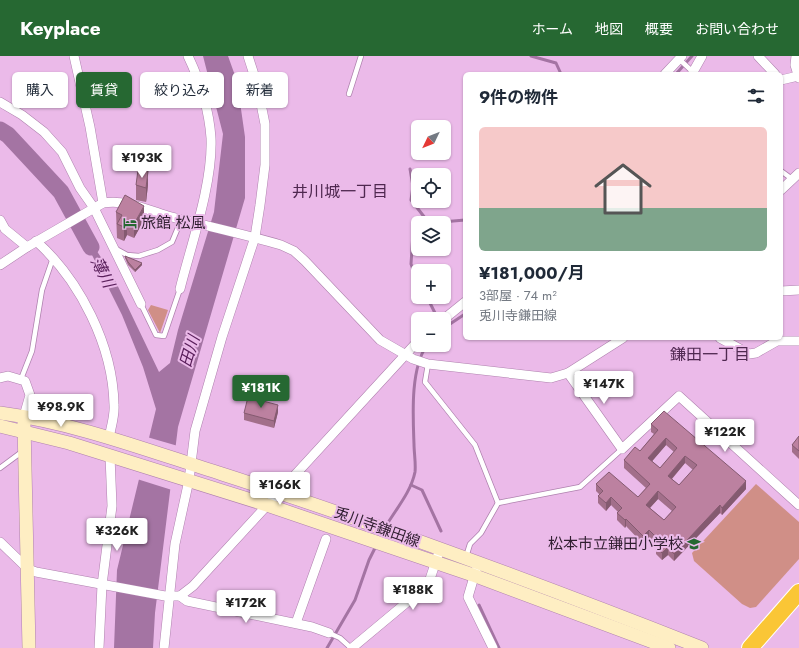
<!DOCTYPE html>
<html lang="ja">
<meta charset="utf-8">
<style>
:root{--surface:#fff;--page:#f6f6f7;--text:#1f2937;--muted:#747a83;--accent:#266832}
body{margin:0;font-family:Jost,"Noto Sans JP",sans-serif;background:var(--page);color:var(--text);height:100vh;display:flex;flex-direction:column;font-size:15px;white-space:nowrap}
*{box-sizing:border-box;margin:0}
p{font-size:13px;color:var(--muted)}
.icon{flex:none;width:22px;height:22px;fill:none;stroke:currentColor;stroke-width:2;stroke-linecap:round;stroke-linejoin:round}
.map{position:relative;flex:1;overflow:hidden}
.sheet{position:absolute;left:463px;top:16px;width:320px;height:268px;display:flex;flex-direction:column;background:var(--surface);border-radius:6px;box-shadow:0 1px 3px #0004}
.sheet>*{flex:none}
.banner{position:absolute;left:12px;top:16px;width:380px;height:36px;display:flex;gap:8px}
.needle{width:26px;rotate:227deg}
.fabs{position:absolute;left:411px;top:64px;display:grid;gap:8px}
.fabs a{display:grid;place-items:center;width:40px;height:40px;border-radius:6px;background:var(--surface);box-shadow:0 1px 3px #0004;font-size:20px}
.price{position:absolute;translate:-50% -34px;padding:0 9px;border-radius:4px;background:#fff;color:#222;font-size:13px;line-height:26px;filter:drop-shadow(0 1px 2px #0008)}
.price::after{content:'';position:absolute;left:50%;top:24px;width:12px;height:9px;margin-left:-6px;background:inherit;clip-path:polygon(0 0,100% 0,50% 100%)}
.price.selected{background:var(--accent);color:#fff}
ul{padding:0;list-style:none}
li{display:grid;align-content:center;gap:8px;height:212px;padding:0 16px}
li span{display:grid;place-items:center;height:124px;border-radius:6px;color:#555}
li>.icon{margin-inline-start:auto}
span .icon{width:72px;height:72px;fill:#fffc;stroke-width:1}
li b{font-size:17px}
h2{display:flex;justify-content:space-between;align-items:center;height:48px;padding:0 16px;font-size:17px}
.chip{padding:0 14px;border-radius:6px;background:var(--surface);box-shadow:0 1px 3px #0004;font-size:14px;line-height:36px}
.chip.selected{background:var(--accent);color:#fff}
header{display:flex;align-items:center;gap:24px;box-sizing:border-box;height:56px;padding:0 20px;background:var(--accent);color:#fff}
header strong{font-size:19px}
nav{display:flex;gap:22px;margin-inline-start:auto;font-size:14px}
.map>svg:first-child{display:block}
</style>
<header>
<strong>Keyplace</strong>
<nav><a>ホーム</a><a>地図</a><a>概要</a><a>お問い合わせ</a></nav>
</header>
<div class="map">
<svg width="799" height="592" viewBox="0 0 799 592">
<rect width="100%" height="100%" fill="#ebbae9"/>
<g fill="#d08f87">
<polygon points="151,249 168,254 160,277 148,254"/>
<polygon points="756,428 799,466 799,503 756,551 750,552 742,548 694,505 692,497"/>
</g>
<polygon fill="#a474a3" points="203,0 228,0 237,25 245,81 245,142 178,371 155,557 153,592 114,592 117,514 156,353 143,311 122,259 69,153 112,218 159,316 170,307 178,274 214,156 223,78"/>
<polygon fill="#ebbae9" points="147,381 178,390 172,434 137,423"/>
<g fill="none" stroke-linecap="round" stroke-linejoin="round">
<g stroke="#a474a3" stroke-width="3">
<polyline points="531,0 556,7 561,18"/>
<polyline points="676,18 692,0"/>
<polyline points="410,113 413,130 411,144 429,167"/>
<polyline points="430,167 465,164"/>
<polyline points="418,171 413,177 411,208 418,227"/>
<polyline points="427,241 438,263"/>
<polyline points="444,272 465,258"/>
<polyline points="411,429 422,434 441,475"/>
<path d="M 386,470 C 396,453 411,436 415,416 C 416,407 414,397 414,388 C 413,360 410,313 427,289"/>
<polyline points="479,549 499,592"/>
<polyline points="327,592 355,544 369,504 376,490"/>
</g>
<polyline stroke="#a474a3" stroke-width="17" points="0,74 8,79 61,136 91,191"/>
<g stroke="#af81ae" stroke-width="6">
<g id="lane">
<polyline points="679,3 694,17"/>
<polyline points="349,38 361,0"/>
<polyline points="781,115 792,123"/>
<polyline points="116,193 127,199 139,200 158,194 172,186 182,162"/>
<polyline points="141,248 156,279 164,280 180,233"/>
<polyline points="428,308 425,326 475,389 498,447"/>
<polyline points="21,323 32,295 42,234 53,202"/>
<polyline points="0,412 23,395"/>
<polyline points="466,501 470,488 481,477 498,447 580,431 622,393"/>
<polyline points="329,577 340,582 351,592"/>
</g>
</g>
<g stroke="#af81ae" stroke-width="10">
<g id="street">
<polyline points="74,0 90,71 103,147"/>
<polyline points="758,0 775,18"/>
<polyline points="796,0 795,9 799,22"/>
<polyline points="693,16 702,0"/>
<polyline points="665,18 682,0"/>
<polyline points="781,24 798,20"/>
<polyline points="0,46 22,59 44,76 62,96 80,132 94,152 141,248"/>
<polyline points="781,134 799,117"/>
<polyline points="0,164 5,173 27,191"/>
<path d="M 36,185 C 80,224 113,290 114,349 C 115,359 111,371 109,382"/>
<path d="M 0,209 L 27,191 L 103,147 C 126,143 147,154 168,160 C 206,170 244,178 281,189 L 294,195 L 305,205 L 380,284 L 413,303 L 428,308 L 551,322 L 568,317 L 623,282"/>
<path d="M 180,233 C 191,189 213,127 211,82 C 209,54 200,25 188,0"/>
<polyline points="781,235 799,234"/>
<polyline points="444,263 465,246"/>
<polyline points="720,282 749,298 756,297 777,285 799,285"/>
<polyline points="568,317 622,393 679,340 799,449"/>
<polyline points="0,322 8,320 25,325 30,339 24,360"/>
<polyline points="0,486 28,513 36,516 165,540 180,540 187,545 312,571 329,577"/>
<polyline points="476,514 468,541 493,592"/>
<polyline points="180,540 193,530 418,285"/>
<polyline points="296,567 326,483"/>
<polyline points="99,592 102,529 112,450 110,400"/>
<polyline points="164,592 175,488 189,424 195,375 222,281 255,181 260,149 265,109 265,68 257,28 248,0"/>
<polyline points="352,592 424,532 430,523 440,493"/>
</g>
</g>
<g stroke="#af81ae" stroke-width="14">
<g id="secondary">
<path d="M 0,357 C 76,367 149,395 222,418 C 384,470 544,530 702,592"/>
<polyline points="24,368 29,592"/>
<polyline points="0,370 69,387 267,449 473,519 669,592"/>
</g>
</g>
<g stroke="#fff" stroke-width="18">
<polyline id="highway" points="750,592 799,536"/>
</g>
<use href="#lane" stroke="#fff" stroke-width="4.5"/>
<use href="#street" stroke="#fff" stroke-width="9"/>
<use href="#secondary" stroke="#feeec3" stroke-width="13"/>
<use href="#highway" stroke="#fac636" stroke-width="16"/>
</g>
<g fill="#a26f8a" fill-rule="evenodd">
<polygon points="136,129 148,129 146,146 136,144"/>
<polygon points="116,156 144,164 134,182 127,179 124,185 117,182"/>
<polygon points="125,200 142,209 135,216 128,209 125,202"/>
<polygon points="278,356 274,372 244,364 244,357"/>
<path d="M 651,368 L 746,433 L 722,459 L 720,457 L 674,505 L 668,499 L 662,504 L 656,498 L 656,491 L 657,489 L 649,481 L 643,488 L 626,470 L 625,472 L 617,464 L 617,457 L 618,456 L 611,449 L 606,455 L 598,447 L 598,440 L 600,439 L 596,435 L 596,428 L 638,441 L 646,432 L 624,412 L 624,404 L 640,395 L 654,378 L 651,376 ZM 666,389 L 674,396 L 660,412 L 652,405 ZM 685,407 L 693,414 L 679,429 L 672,423 ZM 658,443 L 672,455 L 664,464 L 650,452 Z"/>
<polygon points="799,380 799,403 792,396 792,389"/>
</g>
<g fill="#845a70">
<polygon points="148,115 148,129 146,146 146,132"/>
<polygon points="144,150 144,164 134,182 134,168"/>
<polygon points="127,164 127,179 124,185 124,171"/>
<polygon points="142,207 142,209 135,216 135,214"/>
<polygon points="278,349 278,356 274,372 274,365"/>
<polygon points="666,382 666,389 648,410 648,402"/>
<polygon points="685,400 685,407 668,427 668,420"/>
<polygon points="746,425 746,433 722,459 722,452"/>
<polygon points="658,435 658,443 646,456 646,449"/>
<polygon points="611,441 611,449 606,455 606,447"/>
<polygon points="720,449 720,457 674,505 674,498"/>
<polygon points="626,463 626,470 625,472 625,464"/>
<polygon points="649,474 649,481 643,488 643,480"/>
<polygon points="668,491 668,499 662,504 662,497"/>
</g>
<g fill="#bc81a0" stroke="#845a70" fill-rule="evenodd">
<polygon points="138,114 148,115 146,132 136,129"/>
<polygon points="125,139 144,150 134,168 127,164 124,171 117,168 122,159 116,156"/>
<polygon points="125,200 142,207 135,214 128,206"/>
<polygon points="248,341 278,349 274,365 244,357"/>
<path d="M 664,355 L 746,425 L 722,452 L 720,449 L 674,498 L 668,491 L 662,497 L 656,491 L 661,486 L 649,474 L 643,480 L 626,463 L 625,464 L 617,457 L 622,452 L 611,441 L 606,447 L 598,440 L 603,435 L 596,428 L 609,416 L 638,441 L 650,428 L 624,404 L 635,391 L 640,395 L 658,374 L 651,368 ZM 666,382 L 677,392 L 660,412 L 648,402 ZM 685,400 L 697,409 L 679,429 L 668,420 ZM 658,435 L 676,451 L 664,464 L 646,449 Z"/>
<polygon points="799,380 799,395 792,389"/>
</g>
<defs>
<g id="hotel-bare" transform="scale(1.08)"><path d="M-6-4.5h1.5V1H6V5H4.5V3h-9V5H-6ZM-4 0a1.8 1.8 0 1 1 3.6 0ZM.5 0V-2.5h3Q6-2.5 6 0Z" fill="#266832" stroke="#ebbae9" stroke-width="2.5" paint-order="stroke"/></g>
<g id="school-bare" transform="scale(1.08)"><path d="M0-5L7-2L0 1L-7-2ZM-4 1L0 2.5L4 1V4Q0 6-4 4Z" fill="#266832" stroke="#ebbae9" stroke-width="2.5" paint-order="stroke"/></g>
</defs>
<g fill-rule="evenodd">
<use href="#hotel-bare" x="130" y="167"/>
<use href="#school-bare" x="694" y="488"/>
</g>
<g text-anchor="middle" stroke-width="4" stroke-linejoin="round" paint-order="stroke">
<g font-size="15" fill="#301e30" stroke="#ebbae9" text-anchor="start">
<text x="141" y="172">旅館 松風</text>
<text x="683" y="493" text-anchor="end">松本市立鎌田小学校</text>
</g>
<g font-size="15" fill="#301e30" stroke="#ebbae9">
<text transform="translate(377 471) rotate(20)" y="5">兎川寺鎌田線</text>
</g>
<g font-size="16" fill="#4f2850" stroke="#ebbae9">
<text x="340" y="141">井川城一丁目</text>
<text x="710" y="304">鎌田一丁目</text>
</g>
<g font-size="16" font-style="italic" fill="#591e5a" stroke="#ebbae9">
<text transform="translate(103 216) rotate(63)" y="6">薄川</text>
<text transform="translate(189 295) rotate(-73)" y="6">田川</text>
</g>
</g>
</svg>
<div class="fabs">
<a><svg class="needle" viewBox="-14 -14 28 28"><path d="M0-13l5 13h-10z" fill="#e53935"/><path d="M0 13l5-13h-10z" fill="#747a83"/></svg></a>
<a><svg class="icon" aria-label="locate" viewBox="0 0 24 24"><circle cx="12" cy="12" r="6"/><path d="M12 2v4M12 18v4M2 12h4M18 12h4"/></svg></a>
<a><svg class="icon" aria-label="layers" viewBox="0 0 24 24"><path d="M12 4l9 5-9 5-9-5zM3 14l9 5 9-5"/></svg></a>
<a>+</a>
<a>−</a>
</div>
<b class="price" style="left:142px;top:123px">¥193K</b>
<b class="price" style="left:604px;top:349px">¥147K</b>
<b class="price selected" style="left:261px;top:353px">¥181K</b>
<b class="price" style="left:61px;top:372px">¥98.9K</b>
<b class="price" style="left:725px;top:397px">¥122K</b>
<b class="price" style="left:280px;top:450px">¥166K</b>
<b class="price" style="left:117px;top:496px">¥326K</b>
<b class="price" style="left:413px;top:555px">¥188K</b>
<b class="price" style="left:246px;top:568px">¥172K</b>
<div class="banner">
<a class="chip">購入</a>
<a class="chip selected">賃貸</a>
<a class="chip">絞り込み</a>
<a class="chip">新着</a>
</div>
<section class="sheet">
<h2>9件の物件<svg class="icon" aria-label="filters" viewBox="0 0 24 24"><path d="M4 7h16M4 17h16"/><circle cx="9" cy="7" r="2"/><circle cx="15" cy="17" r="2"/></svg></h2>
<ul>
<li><span style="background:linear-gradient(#f6c9c9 65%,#7fa58c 0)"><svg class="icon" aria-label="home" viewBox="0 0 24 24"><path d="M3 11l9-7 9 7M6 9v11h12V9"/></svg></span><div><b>¥181,000/月</b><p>3部屋 · 74 m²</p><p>兎川寺鎌田線</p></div></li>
</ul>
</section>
</div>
